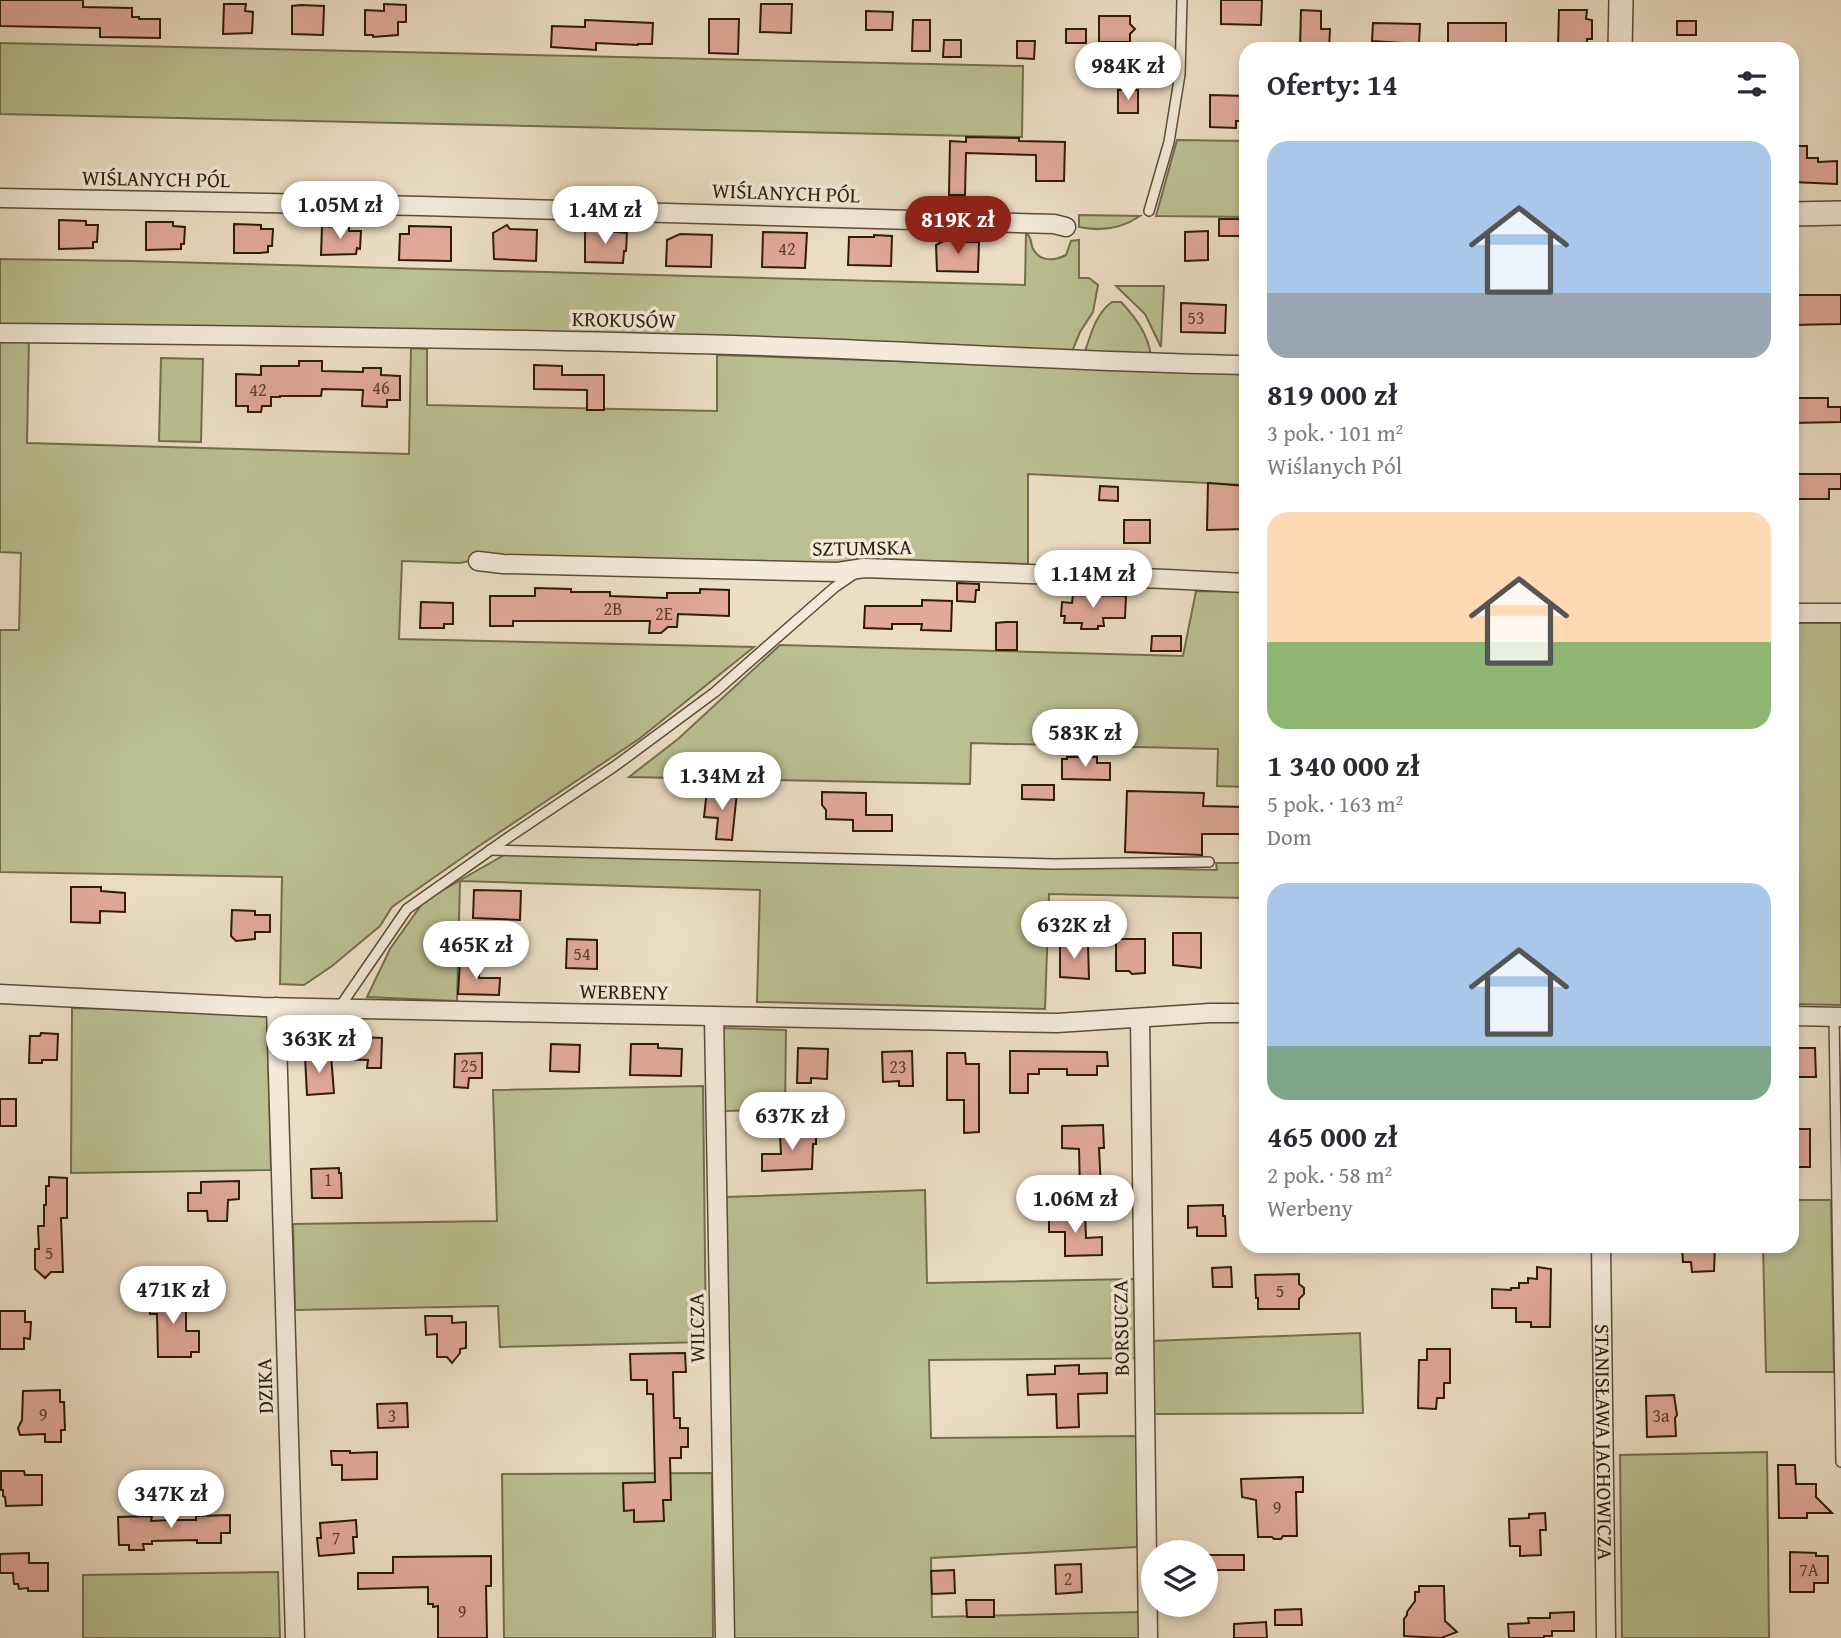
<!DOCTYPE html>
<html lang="pl">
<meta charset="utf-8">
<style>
:root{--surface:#fff;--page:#f7f7f7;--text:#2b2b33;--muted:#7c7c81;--accent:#8f2418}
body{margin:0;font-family:"Gentium Book Plus",serif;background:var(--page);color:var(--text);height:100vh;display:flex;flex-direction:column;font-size:26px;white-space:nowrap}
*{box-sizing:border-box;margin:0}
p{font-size:23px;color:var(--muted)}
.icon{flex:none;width:38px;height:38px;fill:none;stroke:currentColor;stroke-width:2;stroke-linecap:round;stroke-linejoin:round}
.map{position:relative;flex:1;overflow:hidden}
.sheet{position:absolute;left:1239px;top:42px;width:560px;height:1211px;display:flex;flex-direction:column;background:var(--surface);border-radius:21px;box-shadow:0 4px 10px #0003}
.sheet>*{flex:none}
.fabs{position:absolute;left:1141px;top:1540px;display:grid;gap:14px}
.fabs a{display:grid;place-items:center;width:77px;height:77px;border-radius:50%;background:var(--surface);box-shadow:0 4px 10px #0003;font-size:35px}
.price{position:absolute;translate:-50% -60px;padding:0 16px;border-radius:24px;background:#fff;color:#222;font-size:23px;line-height:46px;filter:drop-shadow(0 2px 4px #0008)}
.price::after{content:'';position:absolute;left:50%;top:42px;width:21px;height:16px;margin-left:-10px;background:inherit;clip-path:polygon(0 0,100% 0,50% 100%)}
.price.active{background:var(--accent);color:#fff}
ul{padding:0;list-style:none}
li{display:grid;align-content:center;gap:14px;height:371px;padding:0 28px}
li span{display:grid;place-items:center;height:217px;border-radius:21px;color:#555}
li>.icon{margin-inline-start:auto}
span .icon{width:126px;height:126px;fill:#fffc;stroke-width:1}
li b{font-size:30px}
h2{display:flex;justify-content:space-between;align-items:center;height:84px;padding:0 28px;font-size:30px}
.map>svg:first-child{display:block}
</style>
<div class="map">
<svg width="1841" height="1638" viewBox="0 0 1841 1638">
<rect width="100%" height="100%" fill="#ecdec5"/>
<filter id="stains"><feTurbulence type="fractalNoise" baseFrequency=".00286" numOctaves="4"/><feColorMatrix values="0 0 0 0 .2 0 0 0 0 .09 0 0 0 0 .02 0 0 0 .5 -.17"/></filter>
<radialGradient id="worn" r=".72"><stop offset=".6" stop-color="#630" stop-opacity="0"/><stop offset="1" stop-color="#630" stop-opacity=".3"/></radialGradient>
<g fill="#bac092" stroke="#746e4e" stroke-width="2">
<polygon points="0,43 1023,66 1022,137 0,114"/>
<polygon points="1177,140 1246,141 1246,217 1156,216"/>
<path d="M 1079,215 L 1140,216 C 1121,229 1102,232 1079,227 Z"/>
<path d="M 1026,232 C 1032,238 1030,241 1033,249 C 1040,262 1055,261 1066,255 L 1071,241 L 1079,240 L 1079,278 L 1089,278 L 1098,285 L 1093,312 L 1080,332 L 1071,354 L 0,326 L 0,259 L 131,261 L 1025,285 Z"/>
<polygon points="1116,286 1164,286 1161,347 1145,314"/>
<path d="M 1112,302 L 1121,302 C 1136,318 1148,334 1151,356 L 1084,354 C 1091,335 1095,314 1112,302 Z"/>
<polygon points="0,336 29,336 27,443 409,454 411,348 427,349 427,405 717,411 717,355 1246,373 1246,485 1028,474 1028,564 863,559 833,566 493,556 460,563 402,561 399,639 754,647 639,739 476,848 392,907 380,926 332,966 304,985 280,984 282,877 0,872 0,630 19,630 21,553 0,552"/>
<polygon points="161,358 203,359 201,442 159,441"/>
<polygon points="1196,591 1246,592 1246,787 1217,786 1218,749 971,743 970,784 629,777 678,739 780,645 1183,656"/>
<polygon points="1792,623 1841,623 1841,1005 1792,1004"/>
<polygon points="506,854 1217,870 1216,863 1246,863 1246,898 1049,894 1045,1009 757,1002 760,890 460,881 457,1001 367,997 390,949 424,901"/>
<polygon points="72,1008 267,1013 271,1170 71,1173"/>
<polygon points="720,1028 786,1030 785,1110 723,1111"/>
<polygon points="703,1086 706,1342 500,1347 498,1306 295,1310 293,1224 497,1221 493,1090"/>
<polygon points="925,1190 927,1283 1134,1279 1138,1358 929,1360 931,1438 1137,1436 1137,1547 931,1558 932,1617 1140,1612 1141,1638 734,1638 726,1197"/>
<polygon points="1792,1200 1831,1200 1834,1372 1766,1372 1763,1246 1792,1246"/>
<polygon points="1360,1333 1363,1413 1153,1414 1151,1341"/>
<polygon points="1767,1452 1769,1638 1622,1638 1620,1455"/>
<polygon points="712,1473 713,1638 504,1638 502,1474"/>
<polygon points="278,1572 280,1638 83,1638 83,1575"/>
</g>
<g fill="#e2a99a" stroke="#2d1b09" stroke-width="2">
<polygon points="0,0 83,0 83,7 132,8 132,17 139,17 139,19 160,19 160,38 100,37 100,28 0,26"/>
<polygon points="1221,0 1262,0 1261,25 1221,24"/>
<polygon points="224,4 246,4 245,11 253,12 252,33 223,34"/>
<polygon points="384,4 406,5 406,22 398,22 398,35 373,37 373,35 365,35 365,10 384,11"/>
<polygon points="761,4 792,4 791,33 760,32"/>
<polygon points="301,5 324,6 323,35 292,34 292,6"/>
<polygon points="1301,10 1321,11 1321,29 1330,29 1329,49 1300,49"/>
<polygon points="1559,10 1587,10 1586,19 1592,20 1592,39 1587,39 1587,49 1558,48"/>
<polygon points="866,11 893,12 892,30 866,30"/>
<polygon points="1099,16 1130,16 1130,24 1135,29 1130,34 1130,42 1099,42"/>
<polygon points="709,19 739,19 738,54 709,53"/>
<polygon points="585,20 653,23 652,44 638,44 638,45 596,43 596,50 551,47 552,26 585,27"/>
<polygon points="913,20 930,20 930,51 912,51"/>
<rect x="1677" y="21" width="19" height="14"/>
<polygon points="1373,23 1420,24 1419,44 1372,41"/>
<rect x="1448" y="23" width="58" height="22"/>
<rect x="1066" y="29" width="20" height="14"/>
<polygon points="944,40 961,40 961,57 943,57"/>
<polygon points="1017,41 1035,41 1034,59 1017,58"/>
<rect x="1118" y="90" width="20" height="23"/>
<polygon points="1210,95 1246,96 1246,121 1236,121 1236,128 1210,127"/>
<polygon points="966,137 1019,138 1019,141 1065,142 1064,181 1036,181 1036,155 966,153 965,195 949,195 950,141 966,142"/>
<polygon points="1792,146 1807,146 1807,158 1818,158 1818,162 1837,161 1837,184 1792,182"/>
<rect x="1219" y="219" width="27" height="17"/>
<polygon points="59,220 86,221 86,225 98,225 97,242 93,242 93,248 59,249"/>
<polygon points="146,222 173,222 173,226 185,227 184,244 181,244 181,249 146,250"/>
<polygon points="234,224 261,225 261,229 273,229 272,246 268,246 268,252 260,253 234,253"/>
<polygon points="507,225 510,229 537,230 536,261 494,259 493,233"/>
<polygon points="322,226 349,227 349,231 361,231 360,249 357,248 356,254 321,255"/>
<polygon points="409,226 451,227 451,261 399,260 400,234 409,234"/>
<polygon points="585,229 627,233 626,251 624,251 623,263 585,262"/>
<polygon points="1208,231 1208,260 1185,261 1185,232"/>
<polygon points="763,232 807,233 805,268 762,267"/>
<polygon points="680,234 712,235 711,267 666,266 667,240"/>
<polygon points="874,235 892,236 891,266 848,265 849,237 874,237"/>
<polygon points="951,237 953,242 979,242 978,272 937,271 936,245"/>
<polygon points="1792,295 1841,295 1841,324 1792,325"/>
<polygon points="1181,303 1226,305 1225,333 1181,332"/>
<polygon points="299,361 322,361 322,371 363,372 363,368 381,368 381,375 400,376 400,400 387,400 387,407 362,406 363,390 322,389 321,396 280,396 280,397 271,397 271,406 262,406 261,412 248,412 248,406 236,406 236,374 261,375 261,366 299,366"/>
<polygon points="534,365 562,366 562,375 604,375 604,410 587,410 587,390 534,389"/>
<polygon points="1792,398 1828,398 1828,407 1841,407 1841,422 1792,423"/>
<polygon points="1792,474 1841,474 1841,489 1829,489 1829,499 1792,499"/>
<polygon points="1208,483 1246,486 1246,529 1207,530"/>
<polygon points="1100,486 1118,487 1118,501 1099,500"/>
<rect x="1124" y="520" width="26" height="23"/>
<polygon points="957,583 979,584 979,590 976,590 975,602 957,601"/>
<polygon points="535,588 571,589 571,592 610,592 610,596 667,598 667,593 700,593 700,589 729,590 729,616 678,614 677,627 668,627 661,633 649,633 650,621 513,621 513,626 490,626 490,596 535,596"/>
<polygon points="1073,595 1126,596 1125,618 1103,618 1104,626 1098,626 1098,629 1081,629 1082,623 1064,623 1065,616 1061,616 1062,602 1072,603"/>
<polygon points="922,600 952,601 951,631 921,630 922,624 892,624 892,629 864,628 865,606 922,606"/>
<polygon points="421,602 453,603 453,624 444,624 444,628 420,628"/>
<polygon points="1006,622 1017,622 1017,650 996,650 996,623"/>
<polygon points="1152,636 1181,636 1181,651 1151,651"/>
<polygon points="1067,757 1097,757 1097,763 1110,763 1110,780 1062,779 1062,759 1067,759"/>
<polygon points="1022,785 1054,785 1054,800 1022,799"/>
<polygon points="707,790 737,792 732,840 716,839 718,818 704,817"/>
<polygon points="1127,791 1204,793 1203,806 1246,807 1246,834 1202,834 1202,855 1125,852"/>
<polygon points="822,792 866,793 866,815 892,815 892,831 853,831 853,820 826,819 826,810 822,805"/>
<polygon points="71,887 101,887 101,891 125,893 125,912 100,911 100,923 71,922"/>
<polygon points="474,890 521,891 520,920 473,918"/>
<polygon points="232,910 255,911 255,915 270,915 270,932 255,932 255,939 236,941 231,936"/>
<polygon points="1173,933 1201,933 1201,968 1173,965"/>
<polygon points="567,939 597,940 597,969 566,968"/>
<polygon points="1116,939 1145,939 1145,973 1132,974 1129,971 1116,971"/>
<polygon points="1060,944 1088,944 1089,979 1060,977"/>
<polygon points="460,961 480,961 479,978 500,978 499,995 458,994"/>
<polygon points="339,1032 361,1032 361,1037 382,1038 381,1068 367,1068 368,1060 338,1059"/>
<polygon points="41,1033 58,1034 57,1060 42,1060 42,1063 29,1063 30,1036 40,1036"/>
<polygon points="551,1044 580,1045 579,1072 550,1071"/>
<polygon points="631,1044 658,1044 658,1048 682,1049 681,1076 630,1075"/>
<polygon points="798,1048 828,1049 827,1079 811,1078 811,1083 797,1083"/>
<polygon points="1792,1048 1815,1048 1816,1077 1792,1077"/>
<polygon points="912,1051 913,1086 899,1086 899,1081 883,1082 882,1052"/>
<polygon points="1010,1051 1107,1052 1108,1066 1097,1066 1097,1075 1067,1075 1067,1069 1039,1069 1039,1074 1028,1074 1028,1093 1010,1093"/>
<polygon points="482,1053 482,1078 469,1078 468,1088 454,1087 455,1054"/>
<polygon points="947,1053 965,1053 966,1064 979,1064 979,1132 964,1133 964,1100 947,1100"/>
<polygon points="331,1055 334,1093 307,1095 305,1056"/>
<rect x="0" y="1099" width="16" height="27"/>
<polygon points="1103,1125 1104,1148 1099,1148 1101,1189 1080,1189 1079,1149 1062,1148 1062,1126"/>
<rect x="1792" y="1129" width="18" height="38"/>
<polygon points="781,1130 816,1130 816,1144 813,1144 812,1169 762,1171 762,1154 781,1154 780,1134"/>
<polygon points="339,1168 339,1173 341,1173 342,1198 312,1198 311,1169"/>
<polygon points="49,1177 67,1178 67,1218 61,1218 63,1272 51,1272 45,1278 35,1269 35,1249 39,1249 38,1226 44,1226 44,1205 46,1205 46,1186 49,1186"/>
<polygon points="239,1181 239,1199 228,1200 227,1221 208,1221 207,1211 188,1211 188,1193 201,1193 201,1182"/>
<polygon points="1223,1205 1223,1216 1225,1216 1226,1236 1197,1236 1197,1227 1188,1228 1188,1206"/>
<polygon points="1085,1213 1086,1238 1102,1237 1102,1255 1065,1256 1065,1232 1049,1232 1049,1214"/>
<polygon points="1682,1246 1715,1246 1714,1271 1692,1272 1691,1262 1683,1262"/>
<polygon points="1231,1267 1232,1287 1213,1287 1212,1268"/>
<polygon points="1537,1267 1551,1269 1550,1327 1531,1327 1531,1322 1516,1322 1516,1308 1492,1308 1492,1289 1511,1290 1511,1288 1519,1288 1519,1283 1528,1283 1528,1278 1537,1279"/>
<polygon points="1299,1274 1299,1284 1304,1288 1304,1294 1299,1299 1299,1309 1258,1309 1258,1298 1256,1298 1255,1275"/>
<polygon points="220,1276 220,1302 194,1303 194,1277"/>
<polygon points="186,1293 186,1331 199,1331 199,1352 191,1352 191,1357 158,1357 157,1314 150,1314 150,1294"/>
<polygon points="0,1311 25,1311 25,1322 31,1322 30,1339 24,1338 24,1349 0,1349"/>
<polygon points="425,1316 452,1316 452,1323 466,1322 466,1348 460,1349 460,1353 452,1363 447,1357 437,1357 437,1334 426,1335"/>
<polygon points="1427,1349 1450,1349 1450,1383 1444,1383 1444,1398 1437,1398 1436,1409 1418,1408 1419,1360 1427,1360"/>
<polygon points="685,1353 686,1372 673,1372 674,1418 680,1418 680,1428 688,1428 688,1447 681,1447 681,1458 670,1458 671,1500 663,1500 664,1521 634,1522 634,1510 624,1511 623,1483 655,1482 653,1394 647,1394 647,1380 631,1380 630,1354"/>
<polygon points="1079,1365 1079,1374 1107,1373 1107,1393 1078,1394 1079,1427 1057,1428 1056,1394 1028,1395 1027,1375 1055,1374 1055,1366"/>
<polygon points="60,1390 60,1402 64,1402 65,1430 61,1430 61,1442 45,1442 45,1434 20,1435 18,1428 22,1420 23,1391"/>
<polygon points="1674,1395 1677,1415 1675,1418 1676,1436 1647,1437 1646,1396"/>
<polygon points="407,1403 408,1427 378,1428 377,1404"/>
<polygon points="331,1451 350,1451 350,1453 377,1452 377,1479 342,1480 342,1465 332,1465"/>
<polygon points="1778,1465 1795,1465 1796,1484 1816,1484 1816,1497 1832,1513 1807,1513 1807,1518 1779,1518"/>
<polygon points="1,1471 24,1471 25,1475 42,1475 42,1505 6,1506 5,1497 3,1496 3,1490 1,1490"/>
<polygon points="1303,1477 1303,1492 1296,1492 1297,1536 1283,1536 1281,1539 1274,1539 1272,1537 1258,1537 1256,1500 1242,1497 1241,1479"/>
<polygon points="1545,1513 1546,1530 1540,1530 1541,1555 1520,1556 1520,1546 1510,1546 1509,1519 1529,1518 1529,1514"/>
<polygon points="230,1515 230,1533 221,1533 221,1543 197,1543 197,1540 152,1541 152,1544 143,1544 144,1550 129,1550 129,1545 119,1545 118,1517 152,1516 151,1521 171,1520 196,1520 196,1516"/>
<polygon points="356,1520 357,1537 353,1537 354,1553 319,1556 317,1538 321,1538 320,1523"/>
<polygon points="1790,1552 1816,1553 1816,1556 1828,1556 1828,1583 1814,1583 1814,1592 1790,1592"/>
<polygon points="29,1553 29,1563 48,1563 48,1591 28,1591 28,1588 19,1589 18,1584 14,1584 13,1573 0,1573 0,1554"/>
<rect x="1206" y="1555" width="38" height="15"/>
<polygon points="491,1556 491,1586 486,1586 487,1638 438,1638 438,1606 433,1607 433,1604 428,1604 428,1587 358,1589 358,1573 393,1573 393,1557"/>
<polygon points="1081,1564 1082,1592 1056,1594 1055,1565"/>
<polygon points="954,1570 955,1593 932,1594 931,1571"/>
<polygon points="1419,1586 1444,1586 1445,1621 1457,1632 1441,1638 1404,1636 1404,1619 1407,1615 1407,1612 1415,1601 1415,1592 1419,1592"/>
<polygon points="966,1600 994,1600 994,1617 967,1617"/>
<polygon points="1301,1609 1302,1625 1275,1625 1275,1610"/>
<polygon points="1574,1612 1574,1631 1552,1631 1552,1636 1544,1636 1544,1638 1509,1638 1508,1624 1529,1623 1528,1618 1550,1618 1550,1613"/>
<polygon points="1266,1622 1267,1638 1234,1638 1234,1624"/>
</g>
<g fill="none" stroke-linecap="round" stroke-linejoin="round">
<g stroke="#5d4c38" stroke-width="12">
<g id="service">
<polyline points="1149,211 1169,142 1180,74 1182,0"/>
<polyline points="490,850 1054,864 1209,862"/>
<polyline points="339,1008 407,909 509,837 615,766 715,692 812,607 835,587 854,574"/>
<polyline points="1834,1017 1841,1462"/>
</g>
</g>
<g stroke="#5d4c38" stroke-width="21">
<g id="minor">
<polyline points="0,198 421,206 1054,224 1066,227"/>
<path d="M 0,333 C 244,335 489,338 733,345 C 904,350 1075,362 1246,365"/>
<polyline points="478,561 503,564 838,572 864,568 1166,579 1246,583"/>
<polyline points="1792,613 1841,613"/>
<polyline points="0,994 262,1007 1057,1023 1210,1013 1246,1013"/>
<polyline points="276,1007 295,1638"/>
<polyline points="1792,1016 1841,1017"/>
<polyline points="714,1017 725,1638"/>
<polyline points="1140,1018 1148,1638"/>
<path id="s1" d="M 1601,1246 L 1606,1638"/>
</g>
</g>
<g stroke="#5d4c38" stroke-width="26">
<g id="tertiary">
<polyline points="1620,49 1621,0"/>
<polyline points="1792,214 1841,213"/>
</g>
</g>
<use href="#service" stroke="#f3ead9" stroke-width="9"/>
<use href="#minor" stroke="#f3ead9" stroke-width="18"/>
<use href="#tertiary" stroke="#f3ead9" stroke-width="23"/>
</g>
<g text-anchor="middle" stroke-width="7" stroke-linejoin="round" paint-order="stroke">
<g font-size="18" fill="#5a3e2d">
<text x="787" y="255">42</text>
<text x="1196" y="324">53</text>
<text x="381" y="394">46</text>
<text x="258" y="396">42</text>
<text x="613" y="615">2B</text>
<text x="664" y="620">2E</text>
<text x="582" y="960">54</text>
<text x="469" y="1072">25</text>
<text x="898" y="1073">23</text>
<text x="328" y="1186">1</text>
<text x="49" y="1259">5</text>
<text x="1280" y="1297">5</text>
<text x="43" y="1421">9</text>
<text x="392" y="1422">3</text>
<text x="1661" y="1422">3a</text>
<text x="1277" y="1514">9</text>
<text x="336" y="1544">7</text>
<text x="1809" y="1576">7A</text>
<text x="1068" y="1585">2</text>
<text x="462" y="1618">9</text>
</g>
<g font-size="21" fill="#2d1b09" stroke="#f3ead9">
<text transform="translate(156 179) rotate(1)" y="7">WIŚLANYCH PÓL</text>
<text transform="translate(786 193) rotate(2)" y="7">WIŚLANYCH PÓL</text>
<text transform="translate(624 320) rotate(1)" y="7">KROKUSÓW</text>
<text transform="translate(862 548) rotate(-1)" y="7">SZTUMSKA</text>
<text transform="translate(624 992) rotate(1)" y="7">WERBENY</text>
<text transform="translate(697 1328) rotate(-91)" y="7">WILCZA</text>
<text transform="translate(1121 1328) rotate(-91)" y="7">BORSUCZA</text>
<text transform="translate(265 1386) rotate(-92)" y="7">DZIKA</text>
<text dy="7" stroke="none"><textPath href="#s1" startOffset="196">STANISŁAWA JACHOWICZA</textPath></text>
</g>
</g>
<rect width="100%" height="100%" filter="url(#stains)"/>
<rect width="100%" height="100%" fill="url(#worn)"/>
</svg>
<div class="fabs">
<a><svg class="icon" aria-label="layers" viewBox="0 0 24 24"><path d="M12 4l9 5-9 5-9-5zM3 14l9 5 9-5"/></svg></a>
</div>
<b class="price" style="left:1128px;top:102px">984K zł</b>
<b class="price" style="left:340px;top:241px">1.05M zł</b>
<b class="price" style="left:605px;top:246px">1.4M zł</b>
<b class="price active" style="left:958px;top:256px">819K zł</b>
<b class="price" style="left:1093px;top:610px">1.14M zł</b>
<b class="price" style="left:1085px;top:769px">583K zł</b>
<b class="price" style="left:722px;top:812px">1.34M zł</b>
<b class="price" style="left:1074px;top:961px">632K zł</b>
<b class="price" style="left:476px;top:981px">465K zł</b>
<b class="price" style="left:319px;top:1075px">363K zł</b>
<b class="price" style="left:792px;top:1152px">637K zł</b>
<b class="price" style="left:1075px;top:1235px">1.06M zł</b>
<b class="price" style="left:173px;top:1326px">471K zł</b>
<b class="price" style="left:171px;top:1530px">347K zł</b>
<section class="sheet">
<h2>Oferty: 14<svg class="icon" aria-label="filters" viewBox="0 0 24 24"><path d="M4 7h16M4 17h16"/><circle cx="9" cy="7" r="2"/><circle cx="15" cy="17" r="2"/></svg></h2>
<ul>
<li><span style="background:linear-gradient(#a9c7e8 70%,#9aa5b1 0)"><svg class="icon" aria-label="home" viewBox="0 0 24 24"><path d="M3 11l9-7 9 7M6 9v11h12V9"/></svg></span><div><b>819 000 zł</b><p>3 pok. · 101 m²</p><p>Wiślanych Pól</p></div></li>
<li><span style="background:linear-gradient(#ffd9b3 60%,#8fb573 0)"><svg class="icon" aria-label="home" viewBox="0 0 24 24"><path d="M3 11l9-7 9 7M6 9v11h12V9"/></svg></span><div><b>1 340 000 zł</b><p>5 pok. · 163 m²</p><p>Dom</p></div></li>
<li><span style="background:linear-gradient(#a9c7e8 75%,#7fa58c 0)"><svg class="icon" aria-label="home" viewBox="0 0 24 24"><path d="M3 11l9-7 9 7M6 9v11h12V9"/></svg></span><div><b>465 000 zł</b><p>2 pok. · 58 m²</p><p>Werbeny</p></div></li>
</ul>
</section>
</div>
